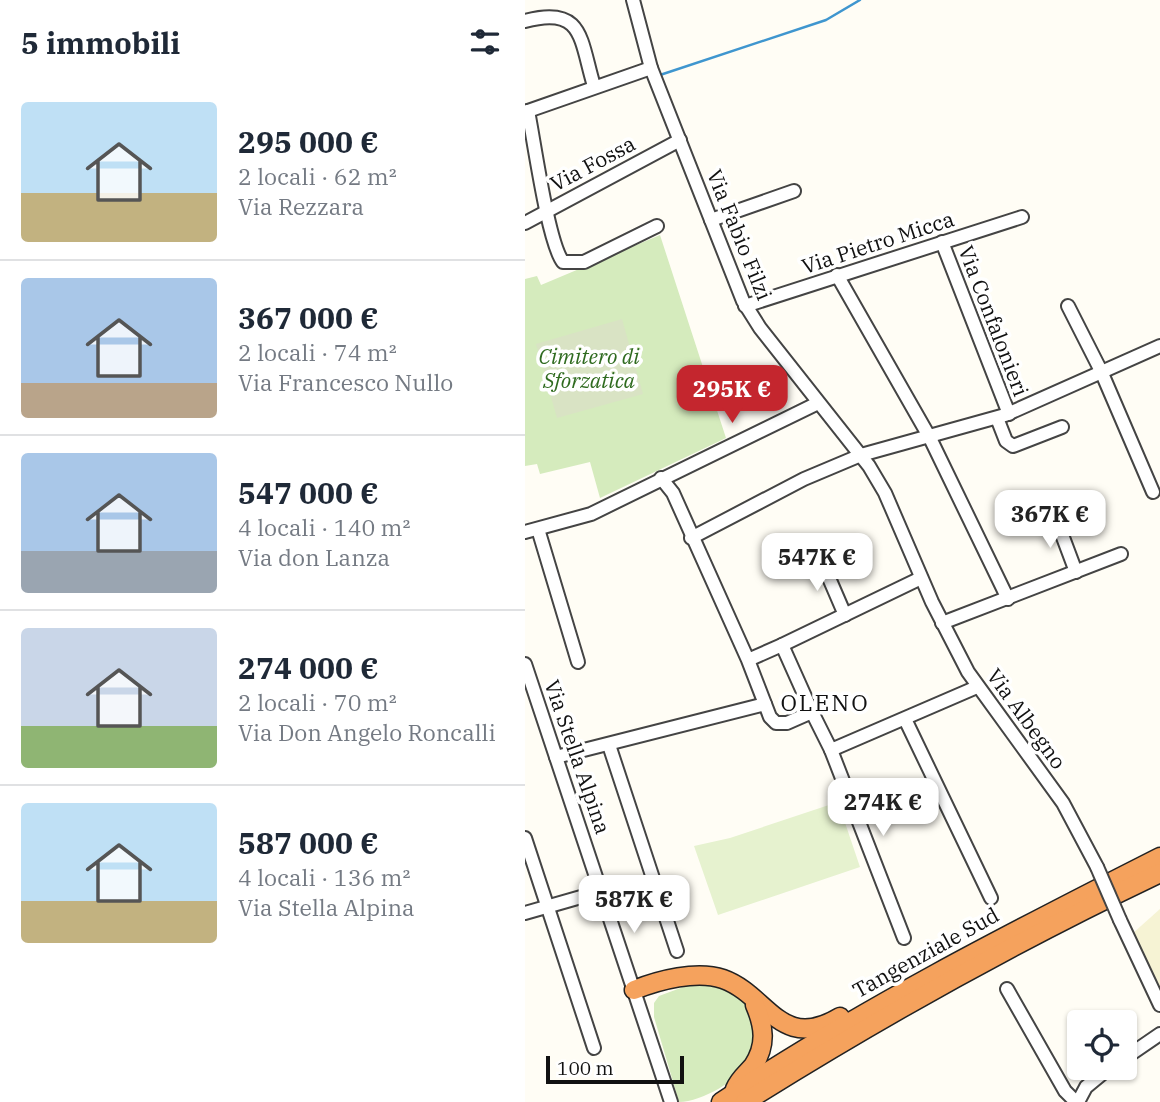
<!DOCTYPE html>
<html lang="it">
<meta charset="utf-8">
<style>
:root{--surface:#fff;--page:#f6f6f7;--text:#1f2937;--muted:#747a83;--line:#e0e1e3;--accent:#c4262e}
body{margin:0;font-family:"IBM Plex Serif",serif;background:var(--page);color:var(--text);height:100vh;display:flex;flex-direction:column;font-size:26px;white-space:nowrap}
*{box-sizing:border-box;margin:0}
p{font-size:23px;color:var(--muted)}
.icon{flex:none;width:38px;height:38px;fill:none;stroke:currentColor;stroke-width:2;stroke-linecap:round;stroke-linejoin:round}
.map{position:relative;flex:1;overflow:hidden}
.drawer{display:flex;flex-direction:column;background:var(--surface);width:525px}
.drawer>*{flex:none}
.tools{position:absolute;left:542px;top:1010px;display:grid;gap:14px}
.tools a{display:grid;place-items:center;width:70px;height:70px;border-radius:7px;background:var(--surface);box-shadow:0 2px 5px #0004;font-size:35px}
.scale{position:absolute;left:21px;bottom:18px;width:138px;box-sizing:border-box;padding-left:7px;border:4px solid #111;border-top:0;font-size:19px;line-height:24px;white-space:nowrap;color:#111;-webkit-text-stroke:5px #fff;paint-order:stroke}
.price{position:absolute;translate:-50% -60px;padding:0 16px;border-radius:14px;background:#fff;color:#222;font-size:23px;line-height:46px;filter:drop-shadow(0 2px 4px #0008)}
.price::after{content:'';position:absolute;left:50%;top:42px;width:21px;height:16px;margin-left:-10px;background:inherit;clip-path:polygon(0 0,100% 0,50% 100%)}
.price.current{background:var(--accent);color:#fff}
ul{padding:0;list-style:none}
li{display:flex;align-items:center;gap:21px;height:175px;padding:0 21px}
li+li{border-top:2px solid var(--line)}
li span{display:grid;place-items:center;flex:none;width:196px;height:140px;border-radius:7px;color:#555}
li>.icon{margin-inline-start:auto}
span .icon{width:84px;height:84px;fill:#fffc;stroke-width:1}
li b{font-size:30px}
h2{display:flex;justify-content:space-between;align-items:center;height:84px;padding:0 21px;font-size:30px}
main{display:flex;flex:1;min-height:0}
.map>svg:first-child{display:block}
</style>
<main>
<section class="drawer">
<h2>5 immobili<svg class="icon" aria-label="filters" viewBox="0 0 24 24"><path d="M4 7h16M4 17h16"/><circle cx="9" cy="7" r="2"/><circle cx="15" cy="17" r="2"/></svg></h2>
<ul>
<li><span style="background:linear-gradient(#bfe0f5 65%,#c2b280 0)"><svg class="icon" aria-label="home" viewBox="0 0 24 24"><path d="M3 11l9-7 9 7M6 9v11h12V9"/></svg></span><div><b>295 000 €</b><p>2 locali · 62 m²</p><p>Via Rezzara</p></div></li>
<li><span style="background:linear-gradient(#a9c7e8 75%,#b9a48a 0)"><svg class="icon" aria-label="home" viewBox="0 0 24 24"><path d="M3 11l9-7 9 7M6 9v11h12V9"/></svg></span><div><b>367 000 €</b><p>2 locali · 74 m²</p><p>Via Francesco Nullo</p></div></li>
<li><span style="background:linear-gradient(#a9c7e8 70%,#9aa5b1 0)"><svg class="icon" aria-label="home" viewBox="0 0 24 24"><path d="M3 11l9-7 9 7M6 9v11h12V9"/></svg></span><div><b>547 000 €</b><p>4 locali · 140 m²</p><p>Via don Lanza</p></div></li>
<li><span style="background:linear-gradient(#c9d6e8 70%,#8fb573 0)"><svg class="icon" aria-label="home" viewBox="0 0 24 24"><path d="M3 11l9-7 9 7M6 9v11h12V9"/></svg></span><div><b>274 000 €</b><p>2 locali · 70 m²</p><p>Via Don Angelo Roncalli</p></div></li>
<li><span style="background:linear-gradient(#bfe0f5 70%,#c2b280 0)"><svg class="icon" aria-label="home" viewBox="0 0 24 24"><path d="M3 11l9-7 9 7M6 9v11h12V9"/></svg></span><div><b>587 000 €</b><p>4 locali · 136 m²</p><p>Via Stella Alpina</p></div></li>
</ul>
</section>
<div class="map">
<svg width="635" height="1102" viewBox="0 0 635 1102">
<rect width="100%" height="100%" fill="#fffdf5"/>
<polygon fill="#f6f3d4" points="635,909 635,994 607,934"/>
<g fill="#d5ebbd">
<polygon points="135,235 201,438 75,498 65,462 15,474 12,464 0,466 0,279 12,276 16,285"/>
<path d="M 169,983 C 179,984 192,984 202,987 C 226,995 237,1036 227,1058 C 216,1079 177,1102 154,1102 L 129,1017 L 129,1003 L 134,996 Z"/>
</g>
<polygon fill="#d9e3c4" points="97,319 118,394 32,418 11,344"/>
<polygon fill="#e6f2cf" points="313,802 335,867 193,915 169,846 205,838"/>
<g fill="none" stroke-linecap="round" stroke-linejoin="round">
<polyline stroke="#3f96cf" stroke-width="2.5" points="135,75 301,20 335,0"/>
<g stroke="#444" stroke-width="16">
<g id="minor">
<polyline points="108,0 126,68 218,301 235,328 344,466 360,493 407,602 443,672 538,803 572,867"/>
<path d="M 0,21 C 59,5 55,40 69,86"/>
<path d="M 3,111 C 9,140 23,243 38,262 L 59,262 L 132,226"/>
<polyline points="0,112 126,68"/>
<polyline points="186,220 269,191"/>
<polyline points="0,223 155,140"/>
<polyline points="417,242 484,414"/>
<polyline points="312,275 405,438 483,599"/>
<polyline points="220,306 497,217"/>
<polyline points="543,306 576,371 628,492"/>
<polyline points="472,418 481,441 488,446 537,427"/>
<polyline points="136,478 148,493 223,660 245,717 251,723 262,723 287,712 257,645 223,660"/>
<polyline points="530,516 551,572"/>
<polyline points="13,529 53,662"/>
<polyline points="0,532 66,514 293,403"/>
<polyline points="166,538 279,479 336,455 480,415 635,346"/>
<polyline points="295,557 320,615"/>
<polyline points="417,623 596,554"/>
<polyline points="257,645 396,578"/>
<polyline points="0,664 146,1102"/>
<polyline points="287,712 306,750 452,687"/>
<polyline points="380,719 466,898"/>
<polyline points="84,745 152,951"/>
<polyline points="306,750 379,938"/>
<polyline points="31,757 240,704"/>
<polyline points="0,838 69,1048"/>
<polyline points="0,913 77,891"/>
<polyline points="595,920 635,1005"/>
<polyline points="482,989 540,1091 551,1102"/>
<polyline points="600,1058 635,1034"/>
<polyline points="553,1102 561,1087 584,1068"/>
</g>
</g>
<g stroke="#222" stroke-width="21">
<g id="highway">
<path d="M 109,990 C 134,980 172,970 198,979 C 243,995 255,1053 315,1017"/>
<path d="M 210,1089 C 214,1079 221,1074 228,1066 C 242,1045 239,1026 230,1005"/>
<path d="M 196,1102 C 336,1009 485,933 635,857"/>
<path d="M 220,1102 C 354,1018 492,941 635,873"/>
</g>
</g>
<use href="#minor" stroke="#fff" stroke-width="12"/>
<use href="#highway" stroke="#f5a25d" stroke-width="18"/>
<g stroke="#444" stroke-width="16" stroke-linecap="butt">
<polyline id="minor-bridge" points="572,867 595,920"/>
</g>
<use href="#minor-bridge" stroke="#fff" stroke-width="12"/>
</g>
<g text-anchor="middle" stroke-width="7" stroke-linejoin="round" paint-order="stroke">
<g font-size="21" fill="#111" stroke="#fff">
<text transform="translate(68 164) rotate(-28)" y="7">Via Fossa</text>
<text transform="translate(214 235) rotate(68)" y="7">Via Fabio Filzi</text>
<text transform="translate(353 243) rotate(-18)" y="7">Via Pietro Micca</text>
<text transform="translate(468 321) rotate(69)" y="7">Via Confalonieri</text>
<text transform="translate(501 719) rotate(54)" y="7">Via Albegno</text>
<text transform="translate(52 757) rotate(71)" y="7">Via Stella Alpina</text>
<text transform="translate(401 953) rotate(-29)" y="7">Tangenziale Sud</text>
</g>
<g font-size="21" font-style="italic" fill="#2f6b1f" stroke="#fff">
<text x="64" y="364">Cimitero di<tspan x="64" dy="24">Sforzatica</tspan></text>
</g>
<g font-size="23" letter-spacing="2" fill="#111" stroke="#fff">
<text x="300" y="711">OLENO</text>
</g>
</g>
</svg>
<div class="tools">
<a><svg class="icon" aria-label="locate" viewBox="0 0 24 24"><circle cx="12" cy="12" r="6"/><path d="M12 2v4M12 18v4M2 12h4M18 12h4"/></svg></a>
</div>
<div class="scale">100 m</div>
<b class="price current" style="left:207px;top:425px">295K €</b>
<b class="price" style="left:525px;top:550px">367K €</b>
<b class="price" style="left:292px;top:593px">547K €</b>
<b class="price" style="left:358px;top:838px">274K €</b>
<b class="price" style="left:109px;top:935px">587K €</b>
</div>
</main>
